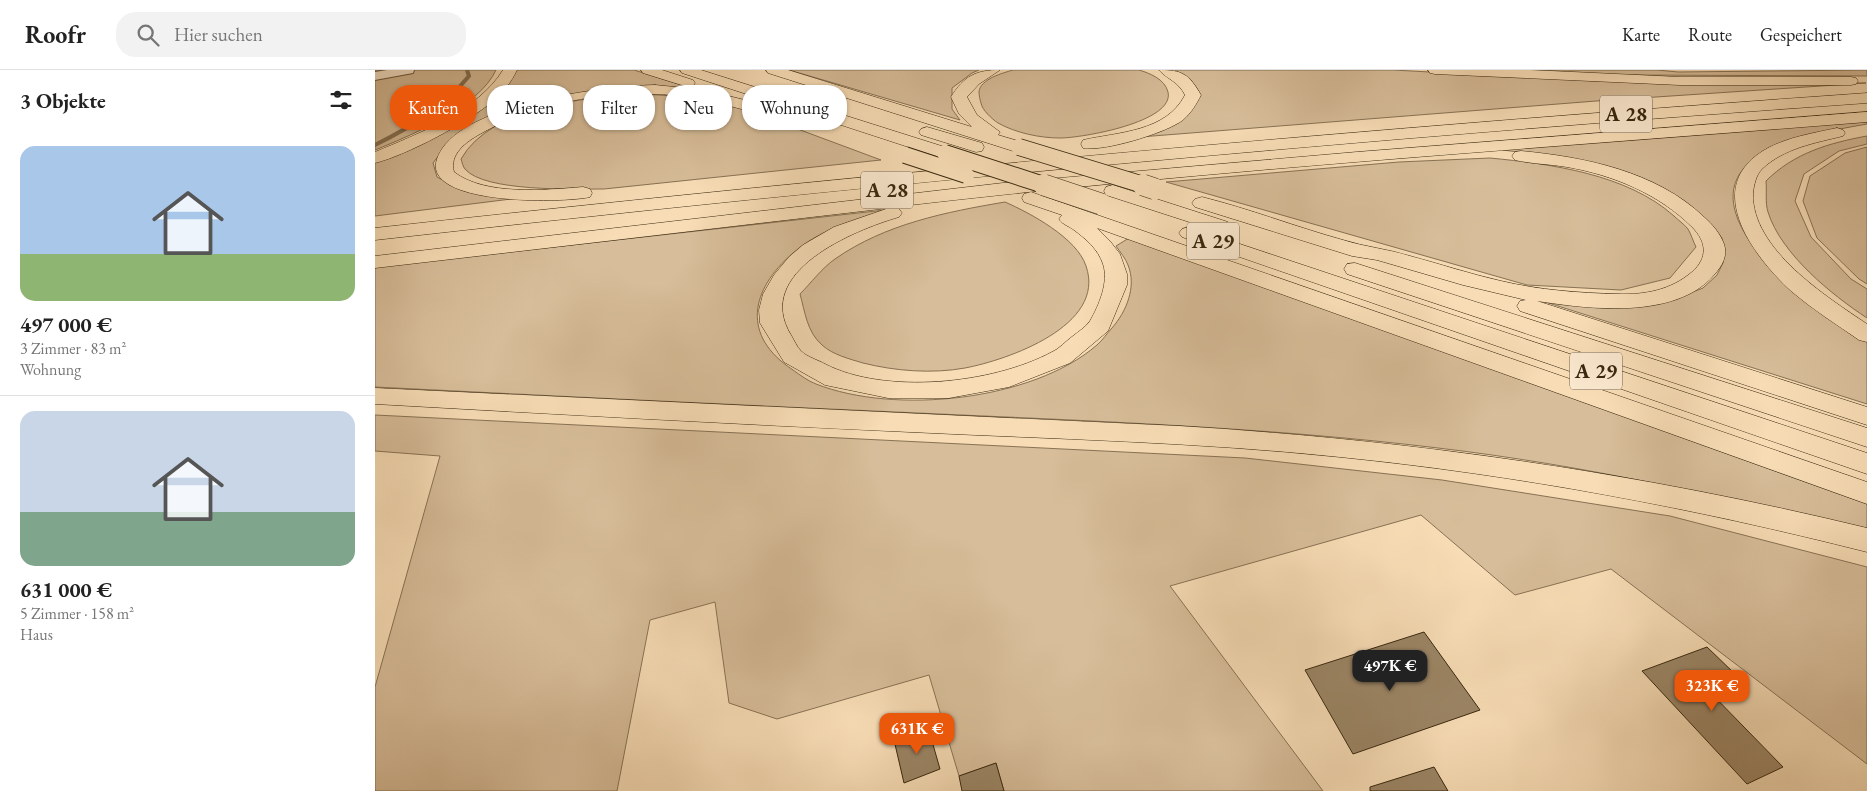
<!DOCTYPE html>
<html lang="de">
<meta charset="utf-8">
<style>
:root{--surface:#fff;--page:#f2f2f2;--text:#222;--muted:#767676;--line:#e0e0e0;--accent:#ea580c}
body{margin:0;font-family:"EB Garamond",serif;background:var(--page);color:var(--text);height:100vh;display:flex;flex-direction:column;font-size:19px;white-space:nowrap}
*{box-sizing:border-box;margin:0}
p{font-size:16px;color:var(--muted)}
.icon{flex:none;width:28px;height:28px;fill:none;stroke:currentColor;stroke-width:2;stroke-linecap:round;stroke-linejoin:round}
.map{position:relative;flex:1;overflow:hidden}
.drawer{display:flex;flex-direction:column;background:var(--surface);width:375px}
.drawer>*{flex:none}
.guide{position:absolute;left:15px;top:15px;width:475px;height:45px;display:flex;gap:10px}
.price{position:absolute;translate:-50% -42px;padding:0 11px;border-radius:10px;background:var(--accent);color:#fff;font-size:16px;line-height:32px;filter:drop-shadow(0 1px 2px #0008)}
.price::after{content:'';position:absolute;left:50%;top:30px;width:15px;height:11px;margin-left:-8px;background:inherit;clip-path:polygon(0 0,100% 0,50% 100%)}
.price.active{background:#222;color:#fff}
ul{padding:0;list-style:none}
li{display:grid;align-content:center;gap:10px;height:265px;padding:0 20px}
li+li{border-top:1px solid var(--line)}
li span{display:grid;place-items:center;height:155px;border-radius:15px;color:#555}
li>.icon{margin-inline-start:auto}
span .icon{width:90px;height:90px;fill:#fffc;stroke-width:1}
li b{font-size:21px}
h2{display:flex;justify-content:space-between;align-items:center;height:60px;padding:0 20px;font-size:21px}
.chip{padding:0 18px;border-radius:20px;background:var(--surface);box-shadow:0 1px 4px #0004;font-size:18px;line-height:45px}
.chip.active{background:var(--accent);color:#fff}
header{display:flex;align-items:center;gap:30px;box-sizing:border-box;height:70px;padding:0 25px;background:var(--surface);border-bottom:1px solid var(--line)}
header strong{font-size:24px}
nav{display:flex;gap:28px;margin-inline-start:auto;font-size:18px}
.search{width:350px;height:45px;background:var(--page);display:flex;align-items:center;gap:12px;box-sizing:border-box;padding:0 18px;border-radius:20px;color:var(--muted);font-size:19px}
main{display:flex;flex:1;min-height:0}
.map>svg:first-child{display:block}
</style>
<header>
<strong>Roofr</strong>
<div class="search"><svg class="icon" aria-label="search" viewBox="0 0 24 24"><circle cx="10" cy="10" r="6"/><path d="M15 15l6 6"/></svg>Hier suchen</div>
<nav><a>Karte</a><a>Route</a><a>Gespeichert</a></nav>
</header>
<main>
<section class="drawer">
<h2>3 Objekte<svg class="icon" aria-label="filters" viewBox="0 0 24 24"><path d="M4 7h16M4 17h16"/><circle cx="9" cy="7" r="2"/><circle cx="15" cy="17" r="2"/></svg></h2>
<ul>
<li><span style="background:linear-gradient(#a9c7e8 70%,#8fb573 0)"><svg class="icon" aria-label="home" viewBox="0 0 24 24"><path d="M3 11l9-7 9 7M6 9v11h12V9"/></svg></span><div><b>497 000 €</b><p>3 Zimmer · 83 m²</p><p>Wohnung</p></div></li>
<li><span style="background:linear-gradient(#c9d6e8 65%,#7fa58c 0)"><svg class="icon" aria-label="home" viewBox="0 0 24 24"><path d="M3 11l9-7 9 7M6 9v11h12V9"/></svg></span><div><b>631 000 €</b><p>5 Zimmer · 158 m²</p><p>Haus</p></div></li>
</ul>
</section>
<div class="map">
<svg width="1492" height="721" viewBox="0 0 1492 721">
<rect width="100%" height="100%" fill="#f7dcb5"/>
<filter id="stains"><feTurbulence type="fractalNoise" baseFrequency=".004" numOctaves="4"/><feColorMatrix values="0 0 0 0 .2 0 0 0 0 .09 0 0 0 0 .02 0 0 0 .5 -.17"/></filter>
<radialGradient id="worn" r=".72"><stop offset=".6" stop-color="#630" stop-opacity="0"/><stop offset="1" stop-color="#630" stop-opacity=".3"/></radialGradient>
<g fill="#d7bd99" stroke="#887254">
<path d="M 0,0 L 121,0 C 104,37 37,65 0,80 Z"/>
<path d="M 141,0 L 259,0 L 316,18 L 288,17 L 170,31 L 71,76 L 58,93 L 62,107 C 91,123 112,125 144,128 L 0,146 L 0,90 L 26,80 L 133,13 Z"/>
<polygon points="414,0 604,0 597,3 577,18 577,39 585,50"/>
<path d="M 638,0 L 764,0 C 774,3 790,9 793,22 C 800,52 707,68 685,68 C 665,68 641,63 623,53 C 617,49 607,40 606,33 C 605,30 604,25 604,22 C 605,9 628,3 638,0 Z"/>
<polygon points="800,0 1018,0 1222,11 1491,13 1221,31 765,67 776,62 822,21 816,10"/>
<polygon points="1136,0 1282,0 1303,2 1492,0 1492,6 1247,5"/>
<path d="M 267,24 L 316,27 L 369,39 L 506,90 L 229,119 C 200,119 109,122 90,99 C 88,97 87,92 86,89 C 116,36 212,27 267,24 Z"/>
<path d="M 1492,52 L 1492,54 C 1419,67 1308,86 1383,183 C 1391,193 1405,201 1415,209 C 1441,230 1466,251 1492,272 L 1492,334 L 1164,230 L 1308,226 L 1328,218 L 1342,205 L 1348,193 L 1347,168 L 1330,148 L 1287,120 L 1158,84 L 1128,80 L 1330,63 Z"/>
<path d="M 1492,66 L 1492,74 L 1464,81 L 1429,104 L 1420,131 L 1436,167 L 1476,209 L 1492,219 L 1492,248 C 1457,225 1406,184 1393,142 C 1390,133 1392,121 1391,111 C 1419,83 1454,73 1492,66 Z"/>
<polygon points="1492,77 1492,214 1484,209 1442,168 1428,131 1435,106 1470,83"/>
<path d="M 1115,88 C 1176,94 1252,104 1299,146 C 1303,150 1309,154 1313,159 C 1316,164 1318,171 1321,177 L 1295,208 L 1246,220 L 1152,215 L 791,112 L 1024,92 Z"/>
<path d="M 630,132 C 655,143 702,168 711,196 C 732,256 632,290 590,298 C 557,304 520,301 488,293 C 475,289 458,285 447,275 C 432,262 430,242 425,224 C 436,213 447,198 460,189 C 510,154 571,142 630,132 Z"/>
<path d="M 510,140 C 479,150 444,160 418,183 C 375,220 366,266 418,300 C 425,305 433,311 441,314 C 520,345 657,331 722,275 C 728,270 732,263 737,258 C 751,242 762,217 753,195 C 751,189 745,182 741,176 L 754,168 L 1492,434 L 1492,462 C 1350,427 1208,395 1063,378 C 890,357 716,351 543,343 C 362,335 181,326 0,317 L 0,197 Z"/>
<polygon points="0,345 870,388 1067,410 1295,446 1492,497 1492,694 1236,499 1140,525 1046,445 795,516 948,721 629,721 621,693 584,706 554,605 402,649 354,633 340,532 275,550 242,721 0,721 0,617 65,386 0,381"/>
</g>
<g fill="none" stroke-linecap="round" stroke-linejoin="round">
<path stroke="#846e50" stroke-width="4" d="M 0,75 C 36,57 68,38 94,6 L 92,0"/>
</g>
<g fill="#9b8565" stroke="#38270e">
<polygon points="1049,562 1105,640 978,684 930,600"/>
<polygon points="1332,577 1360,604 1329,616 1408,697 1372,714 1267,601"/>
<polygon points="553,657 565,699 529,713 519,670"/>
<polygon points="621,693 629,721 587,721 584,706"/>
<polygon points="1059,697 1073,721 995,721 995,717"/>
</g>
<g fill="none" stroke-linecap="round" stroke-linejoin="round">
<g stroke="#685438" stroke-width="2">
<polygon id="minor" points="12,0 39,0 38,3 0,10 0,2"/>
</g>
<g stroke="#38270e" stroke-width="1">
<g id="motorway">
<path d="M 128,0 L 142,0 C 136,12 129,22 119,30 C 94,52 32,85 0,93 L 0,82 C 43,64 103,41 128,0 Z"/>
<polygon points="266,0 287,0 318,10 320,13 318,16 313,17 268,3"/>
<polygon points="305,0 326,0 576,79 579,83 576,87 570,88 564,87 307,3"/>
<path d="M 391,0 L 413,0 L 597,57 L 584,44 L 576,27 C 589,6 601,0 625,0 L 604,14 L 592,27 L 602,45 L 625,62 L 623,65 L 650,73 L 652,77 L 650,81 L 638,81 L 393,3 Z"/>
<path d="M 784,0 C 807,0 814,4 826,25 C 821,35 816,43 808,50 C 791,63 728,82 708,78 L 706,74 L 708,70 C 744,62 791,62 810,25 C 803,11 793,10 784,0 Z"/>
<polygon points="1053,0 1155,0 1305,7 1476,7 1481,8 1483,11 1481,14 1476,15 1305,15 1060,4 1055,3"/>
<path d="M 280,15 L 329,20 L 423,43 L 425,46 L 423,49 L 417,51 C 382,45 348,32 313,27 C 245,17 164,30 105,64 C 91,72 74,84 79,102 C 110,126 171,120 208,117 L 215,119 L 217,123 L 215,127 C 190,133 46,136 62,89 C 80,34 230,16 280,15 Z"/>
<path d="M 1492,23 L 1492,33 C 994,68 496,114 0,170 L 0,158 C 497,103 994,58 1492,23 Z"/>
<path d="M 1492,42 L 1492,52 C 1167,78 842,99 518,137 L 524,139 L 527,143 L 524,147 C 479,160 377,202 416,265 C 419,270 422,277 426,281 C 432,287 443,290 450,294 C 510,325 618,314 677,282 C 684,279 691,271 698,266 C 703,262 711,257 715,251 C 724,235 734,212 728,194 C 723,179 711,169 699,160 C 694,156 688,155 684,149 L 687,145 L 649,132 L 647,128 L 649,124 L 656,122 L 1492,412 L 1492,434 L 722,158 L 735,171 L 745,184 L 752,204 L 752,215 L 733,261 L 695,293 L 634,317 L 574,328 L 513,328 L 450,315 L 409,292 L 385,253 L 384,240 L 388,224 L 399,205 L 414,187 L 428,175 L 459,157 L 514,138 L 0,198 L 0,186 L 628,113 L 982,82 Z"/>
<polygon points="552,57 607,73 609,77 607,81 601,82 546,65 544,62 546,59"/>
<path d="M 1462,58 L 1468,60 L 1470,63 L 1468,66 C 1440,73 1409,78 1387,99 C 1381,105 1379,115 1378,123 C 1376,179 1452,227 1492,254 L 1492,272 L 1484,270 C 1461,254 1437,239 1416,221 C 1377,185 1325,115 1393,78 C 1414,67 1439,63 1462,58 Z"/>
<path d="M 1146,81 C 1209,87 1281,101 1329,147 C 1337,154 1345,163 1349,174 C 1353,186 1347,196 1339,205 C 1300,250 1214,239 1162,231 L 1492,337 L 1492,355 L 1145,241 L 1142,236 L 1145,231 L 1151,230 L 1088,215 L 1002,190 L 977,186 L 820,137 L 817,133 L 820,129 L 827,127 C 875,139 921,157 968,170 C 990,177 1013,179 1035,186 C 1065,194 1095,204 1126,211 C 1164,220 1204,223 1243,224 C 1270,225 1296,220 1317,202 C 1333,188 1332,172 1317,157 C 1284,124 1238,105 1192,97 C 1175,94 1157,94 1140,90 L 1137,86 L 1140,82 Z"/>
<polygon points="738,115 853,152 856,156 853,160 846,162 839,160 731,125 729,121 731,117"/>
<polygon points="814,157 1492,383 1492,404 807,167 804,163 807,159"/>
<polygon points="980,193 1492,358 1492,377 972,204 969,199 972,194"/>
<path d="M 0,318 L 804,356 C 1037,370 1265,403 1492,458 L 1492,482 C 1319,438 1143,405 965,387 C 822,372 679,369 535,362 C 357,354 178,344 0,334 Z"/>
</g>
</g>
<use href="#minor" fill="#fae8cf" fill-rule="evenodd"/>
<use href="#motorway" fill="#f7dcb5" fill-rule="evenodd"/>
<g stroke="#38270e" stroke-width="18" stroke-linecap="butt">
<g id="motorway-bridge-far1">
<polyline points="644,77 772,116"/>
<polyline points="570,83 672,116"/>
<polyline points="530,85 591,105"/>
</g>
</g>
<g stroke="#38270e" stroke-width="22" stroke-linecap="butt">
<g id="motorway-bridge">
<polyline points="669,115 726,134"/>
<polyline points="768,115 780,119"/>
</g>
</g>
<use href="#motorway-bridge-far1" stroke="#f7dcb5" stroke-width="16"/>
<use href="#motorway-bridge" stroke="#f7dcb5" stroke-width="21"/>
</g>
<g text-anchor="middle" stroke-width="4" stroke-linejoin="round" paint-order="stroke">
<g fill="#fae8cf" stroke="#726148" stroke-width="1">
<rect x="1225" y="25.5" width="52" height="37" rx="4"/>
<rect x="486" y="101.5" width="52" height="37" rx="4"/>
<rect x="812" y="152.5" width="52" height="37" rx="4"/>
<rect x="1195" y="282.5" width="52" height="37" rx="4"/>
</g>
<g font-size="21" font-weight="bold" fill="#38270e">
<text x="1251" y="51">A 28</text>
<text x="512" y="127">A 28</text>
<text x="838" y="178">A 29</text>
<text x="1221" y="308">A 29</text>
</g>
</g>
<rect width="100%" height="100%" filter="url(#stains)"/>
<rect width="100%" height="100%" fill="url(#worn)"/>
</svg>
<b class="price active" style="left:1015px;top:622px">497K €</b>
<b class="price" style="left:1337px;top:642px">323K €</b>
<b class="price" style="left:542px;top:685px">631K €</b>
<div class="guide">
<a class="chip active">Kaufen</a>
<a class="chip">Mieten</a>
<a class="chip">Filter</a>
<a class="chip">Neu</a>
<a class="chip">Wohnung</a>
</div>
</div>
</main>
